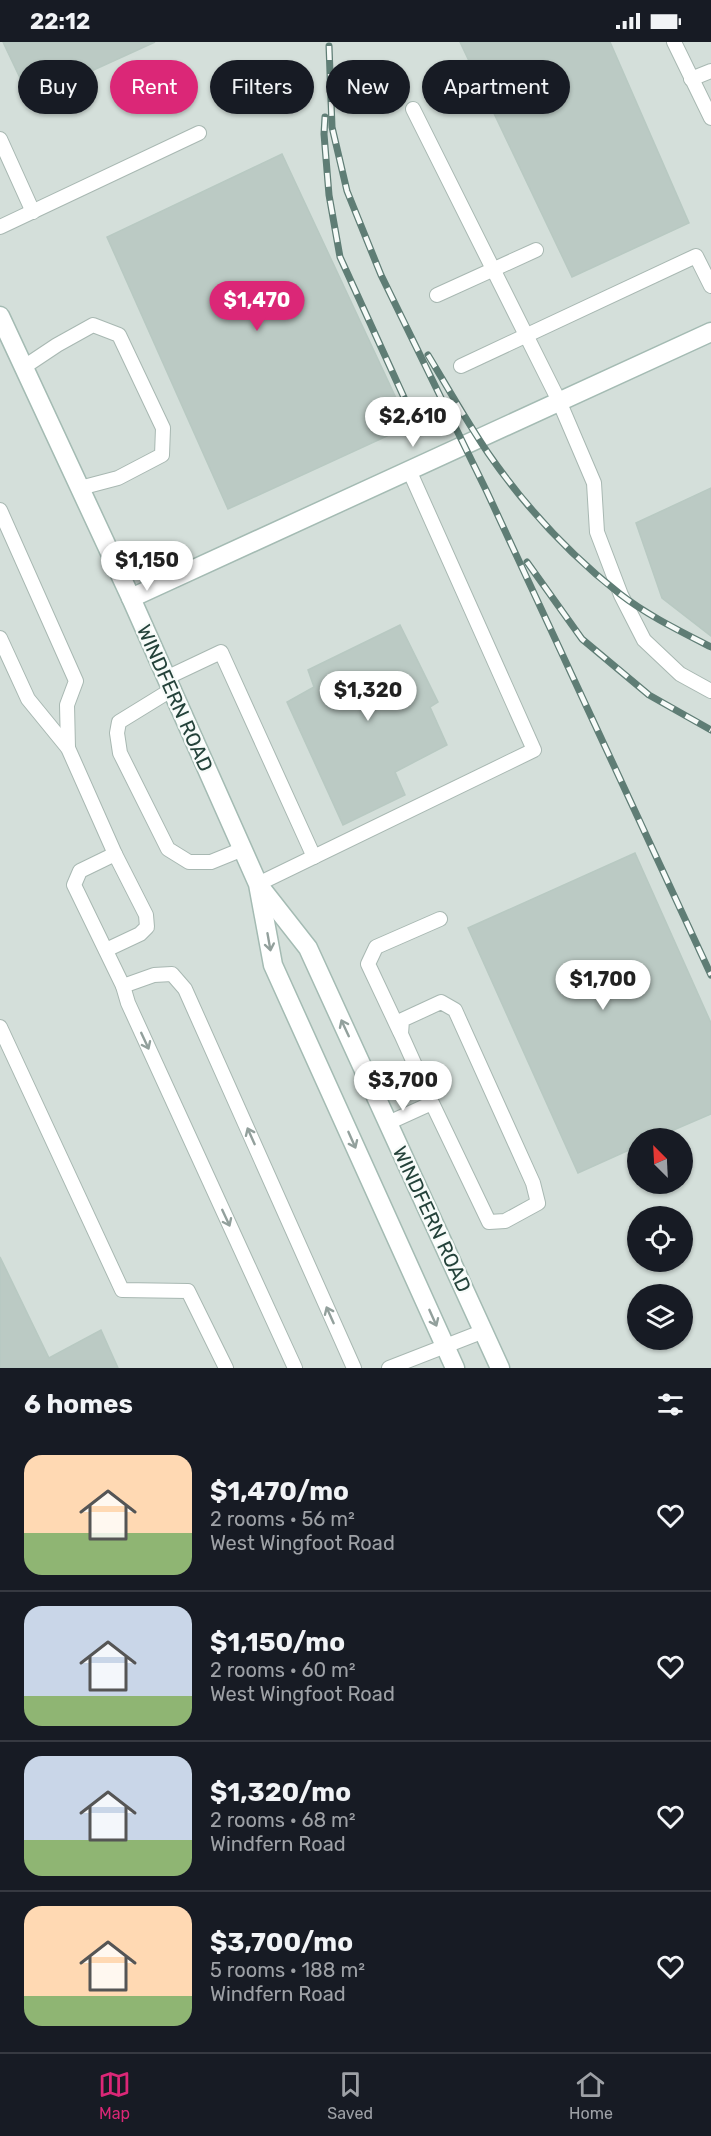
<!DOCTYPE html>
<meta charset="utf-8">
<style>
:root{--surface:#171b24;--page:#20242c;--text:#f1f3f6;--muted:#9ea1a6;--line:#363941;--accent:#db2777}
body{margin:0;font-family:Rubik,sans-serif;background:var(--page);color:var(--text);height:100vh;display:flex;flex-direction:column;font-size:22px;white-space:nowrap}
*{box-sizing:border-box;margin:0}
p{font-size:20px;color:var(--muted)}
.icon{flex:none;width:33px;height:33px;fill:none;stroke:currentColor;stroke-width:2;stroke-linecap:round;stroke-linejoin:round}
.map{position:relative;height:1326px;overflow:hidden}
.side{display:flex;flex-direction:column;background:var(--surface);flex:1}
.side>*{flex:none}
.banner{position:absolute;left:18px;top:18px;width:675px;height:54px;display:flex;gap:12px}
.needle{width:39px;rotate:336deg}
.tools{position:absolute;left:627px;top:1086px;display:grid;gap:12px}
.tools a{display:grid;place-items:center;width:66px;height:66px;border-radius:50%;background:var(--surface);box-shadow:0 2px 4px #0004;font-size:30px}
.price{position:absolute;translate:-50% -51px;padding:0 14px;border-radius:21px;background:#fff;color:#222;font-size:20px;line-height:39px;filter:drop-shadow(0 2px 3px #0008)}
.price::after{content:'';position:absolute;left:50%;top:36px;width:18px;height:14px;margin-left:-9px;background:inherit;clip-path:polygon(0 0,100% 0,50% 100%)}
.price.on{background:var(--accent);color:#fff}
ul{padding:0;list-style:none}
li{display:flex;align-items:center;gap:18px;height:150px;padding:0 24px}
li+li{border-top:2px solid var(--line)}
li span{display:grid;place-items:center;flex:none;width:168px;height:120px;border-radius:18px;color:#555}
li>.icon{margin-inline-start:auto}
span .icon{width:72px;height:72px;fill:#fffc;stroke-width:1}
li b{font-size:26px}
h2{display:flex;justify-content:space-between;align-items:center;height:72px;padding:0 24px;font-size:26px}
.chip{padding:0 21px;border-radius:27px;background:var(--surface);box-shadow:0 2px 4px #0004;font-size:21px;line-height:54px}
.chip.on{background:var(--accent);color:#fff}
.status{display:flex;justify-content:space-between;align-items:center;height:42px;padding:0 30px;background:var(--surface);direction:ltr}
.status svg{height:16px;fill:currentColor}
.dock{display:flex;justify-content:space-around;align-items:center;height:84px;border-top:2px solid var(--line);background:var(--surface);font-size:16px;color:var(--muted)}
.dock a{display:grid;justify-items:center;gap:3px}
.dock .on{color:var(--accent)}
.map>svg:first-child{display:block}
</style>
<div class="status"><b>22:12</b><svg viewBox="0 0 49 12"><path d="M0 12V9h3v3zM5 12V6h3v6zM10 12V3h3v9zM15 12V0h3v12zM26 1h20v11H26zM47 4h2v5h-2z"/></svg></div>
<div class="map">
<svg width="711" height="1326" viewBox="0 0 711 1326">
<rect width="100%" height="100%" fill="#e6efeb"/>
<path fill="#d4dfda" fill-rule="evenodd" d="M 0,0 L 711,0 L 711,1326 L 0,1326 ZM 638,1096 L 682,1096 L 682,1142 L 638,1142 ZM 638,1174 L 682,1174 L 682,1220 L 638,1220 ZM 638,1252 L 682,1252 L 682,1298 L 638,1298 Z"/>
<g fill="#bbcac4" stroke="#b8c9c2" stroke-width="1.5">
<polygon points="3,0 155,0 30,57"/>
<polygon points="460,0 610,0 689,181 572,235"/>
<polygon points="282,112 409,384 228,467 107,195"/>
<polygon points="711,446 711,594 662,556 636,481"/>
<polygon points="400,583 438,660 430,665 447,703 395,730 405,753 343,783 287,660 314,645 308,628"/>
<polygon points="635,811 711,981 711,1072 655,1096 638,1096 638,1104 578,1131 468,886"/>
<polygon points="0,1215 49,1316 101,1288 118,1326 0,1326"/>
</g>
<g fill="none" stroke-linecap="round" stroke-linejoin="round">
<g stroke="#a8b8b2" stroke-width="16">
<g id="lane">
<polyline points="674,0 711,76"/>
<polyline points="691,37 711,29"/>
<polyline points="413,67 559,359 594,441 597,490 621,553 644,598 680,632 711,649"/>
<polyline points="0,97 33,170"/>
<polyline points="0,185 199,91"/>
<polyline points="437,253 536,208"/>
<polyline points="461,324 696,214 711,244"/>
<polyline points="24,325 57,303 93,283 119,293 163,386 162,413 118,436 80,446"/>
<polyline points="0,468 76,639 67,663 68,706"/>
<polyline points="0,596 28,657 68,706 115,812 80,829 74,843 123,944 128,961 295,1326"/>
<polyline points="166,636 221,610 314,815"/>
<polyline points="171,648 119,680 117,691 120,711 168,807 189,820 211,820 243,807"/>
<polyline points="258,842 534,708 409,428"/>
<polyline points="106,908 140,892 147,885 146,873 115,812"/>
<polyline points="123,944 154,933 172,932 185,947 354,1326"/>
<polyline points="0,985 122,1248 188,1249 226,1326"/>
<polyline points="400,990 368,922 376,905 440,877"/>
<polyline points="388,1081 432,1061 489,1180 505,1179 538,1161 533,1141 455,968 441,960 402,978 401,992 432,1061"/>
<polyline points="389,1326 484,1289"/>
</g>
</g>
<g stroke="#a4bbb3" stroke-width="21">
<g id="secondary">
<polyline points="0,274 131,556 258,842 273,923 455,1326"/>
<polyline points="131,556 711,290"/>
<polyline points="261,846 308,906 500,1326"/>
</g>
</g>
<use href="#lane" stroke="#fff" stroke-width="14"/>
<use href="#secondary" stroke="#fff" stroke-width="18"/>
<g stroke="#5f7d75" stroke-width="7">
<g id="rail">
<polyline points="329,4 332,85 347,149 381,233 487,450 711,933"/>
<polyline points="325,75 324,92 329,153 340,215 417,384"/>
<path d="M 428,313 C 448,346 467,380 488,411 C 524,463 570,513 620,552 C 647,573 680,589 711,605"/>
<polyline points="527,520 582,597 649,653 711,688"/>
</g>
</g>
<use href="#rail" stroke="#f7fbf9" stroke-width="4.5" stroke-dasharray="14" stroke-linecap="butt"/>
</g>
<defs><path id="oneway-shaft" d="M-6 0H5M1.5-3L5.5 0L1.5 3" fill="none" stroke-width="1.6" stroke-linecap="round" stroke-linejoin="round" transform="scale(1.5)"/></defs>
<g stroke="#92a09c">
<use href="#oneway-shaft" transform="translate(269 900) rotate(80)"/>
<use href="#oneway-shaft" transform="translate(345 986) rotate(-115)"/>
<use href="#oneway-shaft" transform="translate(145 999) rotate(65)"/>
<use href="#oneway-shaft" transform="translate(251 1094) rotate(-114)"/>
<use href="#oneway-shaft" transform="translate(352 1098) rotate(66)"/>
<use href="#oneway-shaft" transform="translate(226 1176) rotate(65)"/>
<use href="#oneway-shaft" transform="translate(330 1273) rotate(-114)"/>
<use href="#oneway-shaft" transform="translate(433 1276) rotate(66)"/>
</g>
<g text-anchor="middle" stroke-width="4.5" stroke-linejoin="round" paint-order="stroke">
<g font-size="20" fill="#24423a" stroke="#f7fbf9">
<text transform="translate(175 656) rotate(66)" y="7">WINDFERN ROAD</text>
<text transform="translate(432 1177) rotate(65)" y="7">WINDFERN ROAD</text>
</g>
</g>
</svg>
<div class="tools">
<a><svg class="needle" viewBox="-14 -14 28 28"><path d="M0-13l5 13h-10z" fill="#e53935"/><path d="M0 13l5-13h-10z" fill="#9ea1a6"/></svg></a>
<a><svg class="icon" aria-label="locate" viewBox="0 0 24 24"><circle cx="12" cy="12" r="6"/><path d="M12 2v4M12 18v4M2 12h4M18 12h4"/></svg></a>
<a><svg class="icon" aria-label="layers" viewBox="0 0 24 24"><path d="M12 4l9 5-9 5-9-5zM3 14l9 5 9-5"/></svg></a>
</div>
<b class="price on" style="left:257px;top:290px">$1,470</b>
<b class="price" style="left:413px;top:406px">$2,610</b>
<b class="price" style="left:147px;top:550px">$1,150</b>
<b class="price" style="left:368px;top:680px">$1,320</b>
<b class="price" style="left:603px;top:969px">$1,700</b>
<b class="price" style="left:403px;top:1070px">$3,700</b>
<div class="banner">
<a class="chip">Buy</a>
<a class="chip on">Rent</a>
<a class="chip">Filters</a>
<a class="chip">New</a>
<a class="chip">Apartment</a>
</div>
</div>
<section class="side">
<h2>6 homes<svg class="icon" aria-label="filters" viewBox="0 0 24 24"><path d="M4 7h16M4 17h16"/><circle cx="9" cy="7" r="2"/><circle cx="15" cy="17" r="2"/></svg></h2>
<ul>
<li><span style="background:linear-gradient(#ffd9b3 65%,#8fb573 0)"><svg class="icon" aria-label="home" viewBox="0 0 24 24"><path d="M3 11l9-7 9 7M6 9v11h12V9"/></svg></span><div><b>$1,470/mo</b><p>2 rooms · 56 m²</p><p>West Wingfoot Road</p></div><svg class="icon" aria-label="heart" viewBox="0 0 24 24"><path d="M12 20l-8-8c-3-5 5-10 8-4 3-6 11-1 8 4z"/></svg></li>
<li><span style="background:linear-gradient(#c9d6e8 75%,#8fb573 0)"><svg class="icon" aria-label="home" viewBox="0 0 24 24"><path d="M3 11l9-7 9 7M6 9v11h12V9"/></svg></span><div><b>$1,150/mo</b><p>2 rooms · 60 m²</p><p>West Wingfoot Road</p></div><svg class="icon" aria-label="heart" viewBox="0 0 24 24"><path d="M12 20l-8-8c-3-5 5-10 8-4 3-6 11-1 8 4z"/></svg></li>
<li><span style="background:linear-gradient(#c9d6e8 70%,#8fb573 0)"><svg class="icon" aria-label="home" viewBox="0 0 24 24"><path d="M3 11l9-7 9 7M6 9v11h12V9"/></svg></span><div><b>$1,320/mo</b><p>2 rooms · 68 m²</p><p>Windfern Road</p></div><svg class="icon" aria-label="heart" viewBox="0 0 24 24"><path d="M12 20l-8-8c-3-5 5-10 8-4 3-6 11-1 8 4z"/></svg></li>
<li><span style="background:linear-gradient(#ffd9b3 75%,#8fb573 0)"><svg class="icon" aria-label="home" viewBox="0 0 24 24"><path d="M3 11l9-7 9 7M6 9v11h12V9"/></svg></span><div><b>$3,700/mo</b><p>5 rooms · 188 m²</p><p>Windfern Road</p></div><svg class="icon" aria-label="heart" viewBox="0 0 24 24"><path d="M12 20l-8-8c-3-5 5-10 8-4 3-6 11-1 8 4z"/></svg></li>
</ul>
</section>
<nav class="dock">
<a class="on"><svg class="icon" aria-label="map" viewBox="0 0 24 24"><path d="M3 6l6-2 6 2 6-2v14l-6 2-6-2-6 2zM9 4v14M15 6v14"/></svg>Map</a>
<a><svg class="icon" aria-label="saved" viewBox="0 0 24 24"><path d="M7 4h10v16l-5-4-5 4z"/></svg>Saved</a>
<a><svg class="icon" aria-label="home" viewBox="0 0 24 24"><path d="M3 11l9-7 9 7M6 9v11h12V9"/></svg>Home</a>
</nav>
